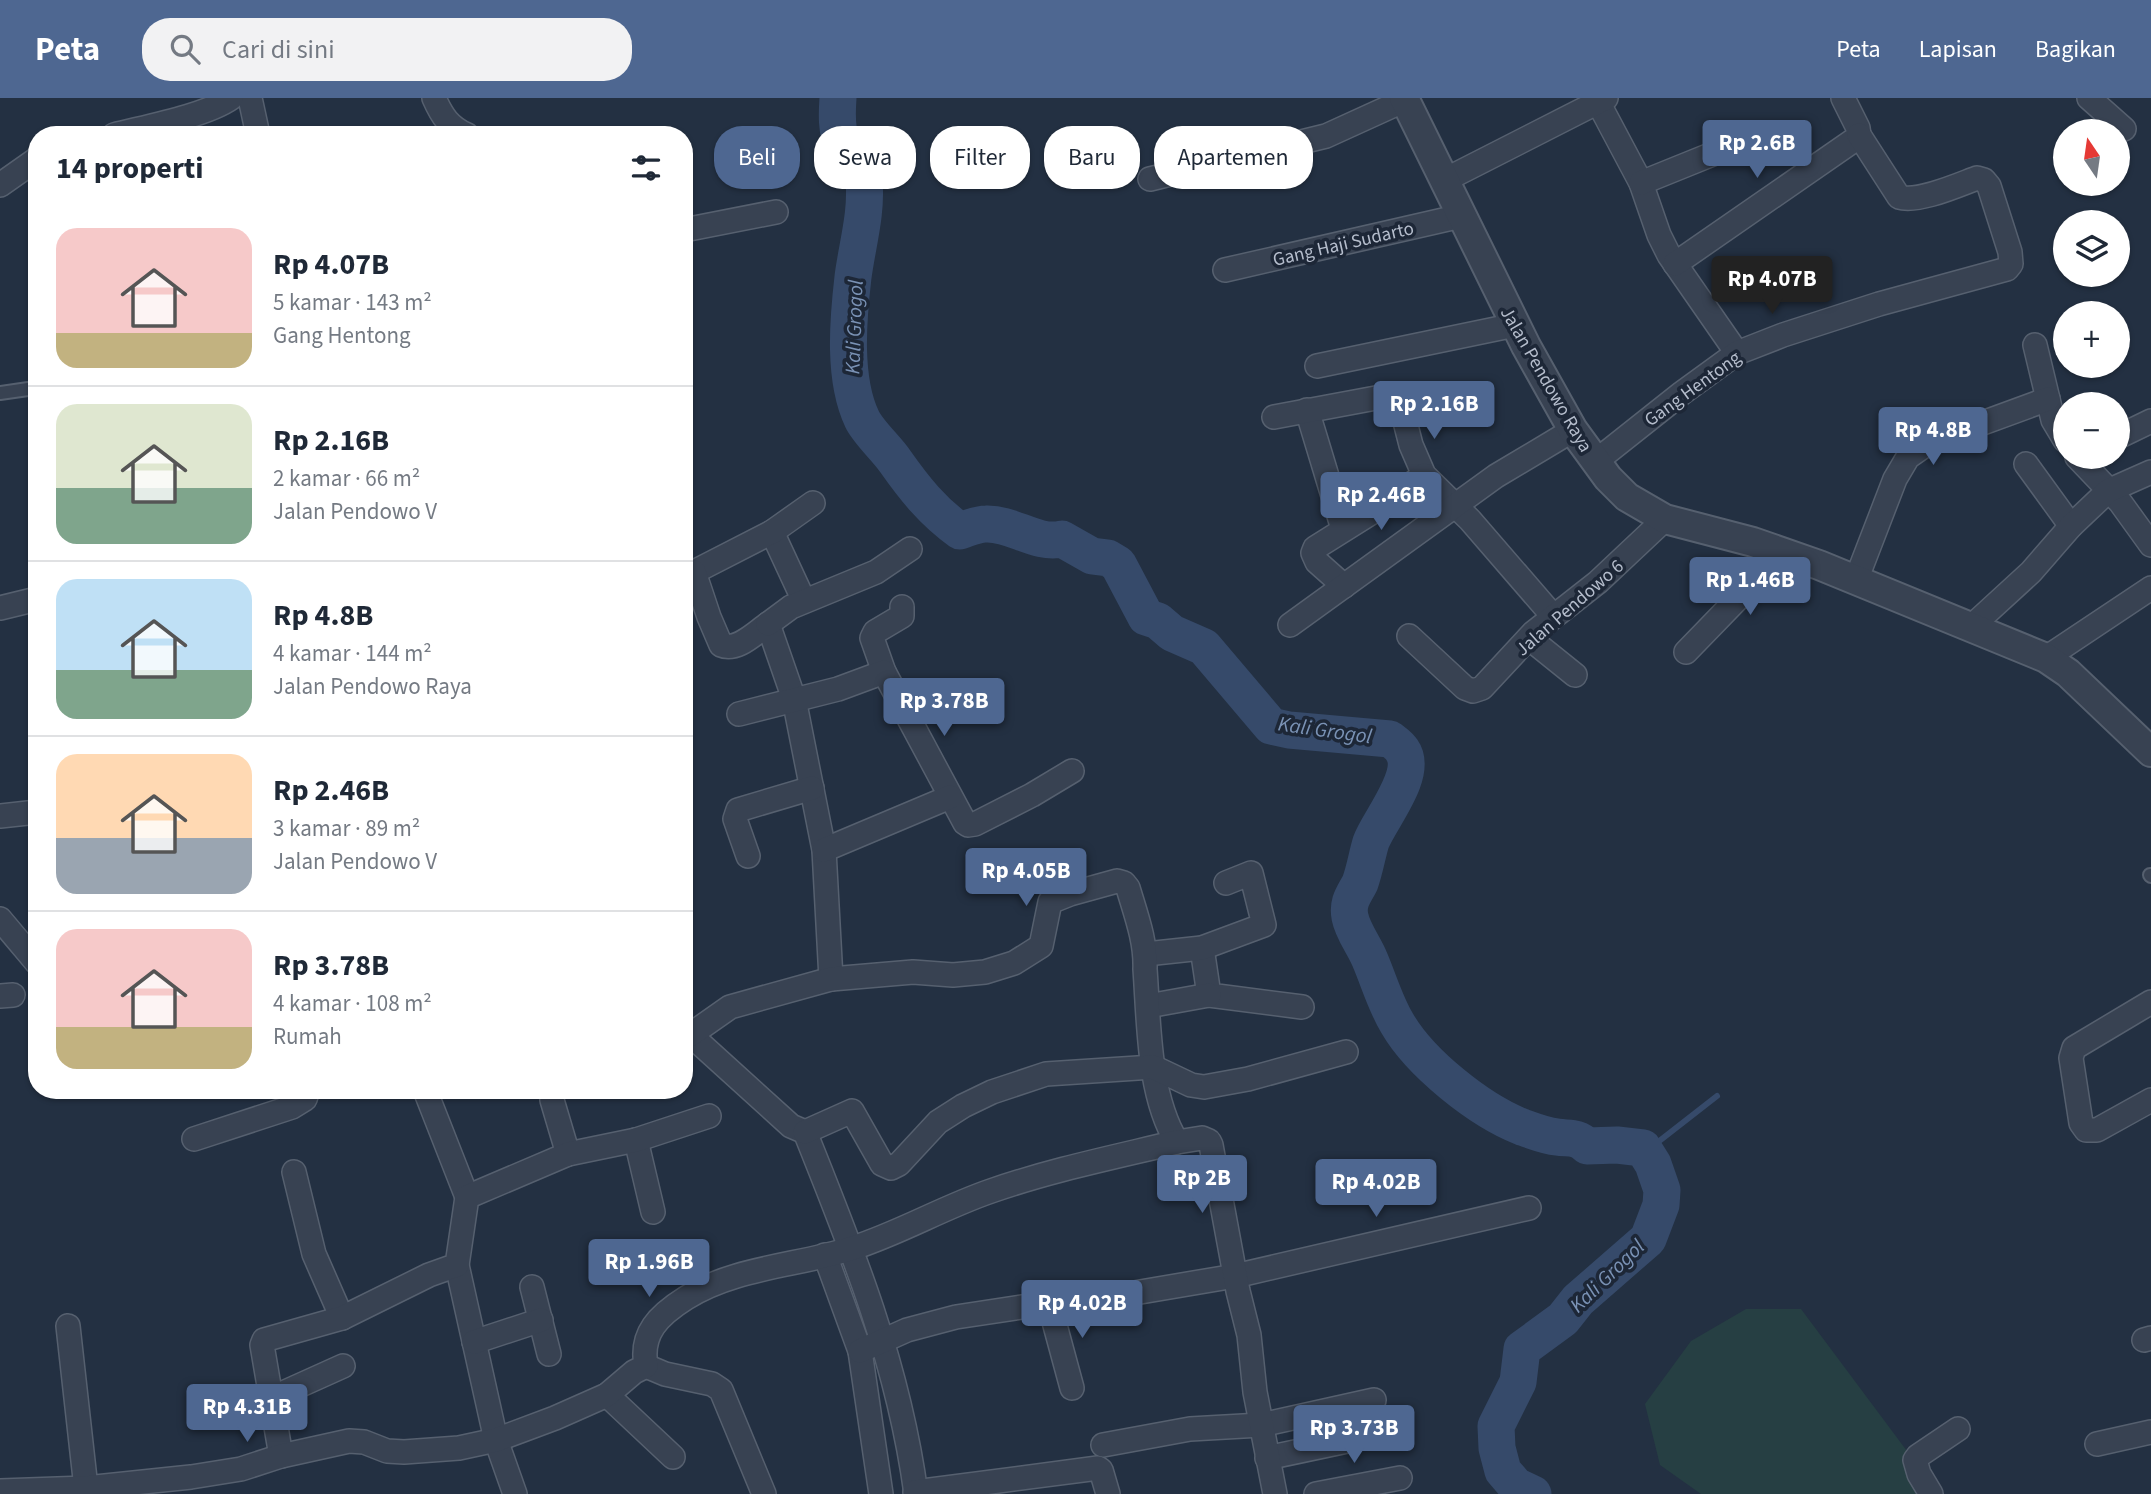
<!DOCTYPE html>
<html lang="id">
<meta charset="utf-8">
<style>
:root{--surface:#fff;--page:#f2f2f3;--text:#1f2937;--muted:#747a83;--line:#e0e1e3;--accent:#4e6791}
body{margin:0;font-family:"Source Sans 3",sans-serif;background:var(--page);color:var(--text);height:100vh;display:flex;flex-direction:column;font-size:26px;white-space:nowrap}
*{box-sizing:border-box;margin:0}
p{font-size:23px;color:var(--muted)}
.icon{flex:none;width:38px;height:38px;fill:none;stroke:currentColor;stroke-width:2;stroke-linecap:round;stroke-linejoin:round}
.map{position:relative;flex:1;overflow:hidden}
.sheet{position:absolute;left:28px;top:28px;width:665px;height:973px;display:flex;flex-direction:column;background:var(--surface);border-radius:28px;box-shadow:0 2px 5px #0004}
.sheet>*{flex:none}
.guide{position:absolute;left:714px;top:28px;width:665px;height:63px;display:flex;gap:14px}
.needle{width:46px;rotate:347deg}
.buttons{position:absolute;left:2053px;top:21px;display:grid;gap:14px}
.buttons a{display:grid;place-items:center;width:77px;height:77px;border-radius:50%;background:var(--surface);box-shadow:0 2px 5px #0004;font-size:35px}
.price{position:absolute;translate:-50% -60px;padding:0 16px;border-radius:7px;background:var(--accent);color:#fff;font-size:23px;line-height:46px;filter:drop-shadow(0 2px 4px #0008)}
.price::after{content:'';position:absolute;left:50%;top:42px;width:21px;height:16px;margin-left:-10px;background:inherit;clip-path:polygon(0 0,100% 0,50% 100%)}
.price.on{background:#222;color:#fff}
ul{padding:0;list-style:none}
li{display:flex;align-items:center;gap:21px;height:175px;padding:0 28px}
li+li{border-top:2px solid var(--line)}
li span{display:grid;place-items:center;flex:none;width:196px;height:140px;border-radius:21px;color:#555}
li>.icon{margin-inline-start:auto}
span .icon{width:84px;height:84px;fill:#fffc;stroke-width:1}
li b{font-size:30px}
h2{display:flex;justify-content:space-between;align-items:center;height:84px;padding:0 28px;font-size:30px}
.tag{padding:0 24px;border-radius:28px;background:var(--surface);box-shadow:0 2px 5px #0004;font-size:24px;line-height:63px}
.tag.on{background:var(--accent);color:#fff}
header{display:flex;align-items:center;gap:42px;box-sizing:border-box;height:98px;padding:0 35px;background:var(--accent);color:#fff}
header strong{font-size:33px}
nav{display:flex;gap:38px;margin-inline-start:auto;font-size:24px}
.search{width:490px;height:63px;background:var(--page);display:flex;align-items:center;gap:18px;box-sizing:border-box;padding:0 24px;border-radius:28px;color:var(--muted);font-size:26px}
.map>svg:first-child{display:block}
</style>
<header>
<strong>Peta</strong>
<div class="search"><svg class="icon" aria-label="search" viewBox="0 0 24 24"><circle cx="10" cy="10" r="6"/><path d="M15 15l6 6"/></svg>Cari di sini</div>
<nav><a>Peta</a><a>Lapisan</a><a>Bagikan</a></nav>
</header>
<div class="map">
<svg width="2151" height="1396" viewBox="0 0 2151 1396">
<rect width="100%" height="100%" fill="#233042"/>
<polygon fill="#263f43" points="1746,1211 1801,1211 1939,1396 1701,1396 1660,1367 1645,1306 1691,1243"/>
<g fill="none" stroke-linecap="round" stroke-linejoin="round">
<polyline stroke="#364a6a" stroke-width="6" points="1647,1056 1658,1044 1717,998"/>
<path stroke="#364a6a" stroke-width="37" d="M 838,0 C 837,14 836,34 843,47 C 851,61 862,66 864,83 C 867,115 857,148 853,179 C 848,222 843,281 862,321 C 868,334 886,350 895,363 C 914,390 933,414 960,433 C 969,430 977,426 986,426 C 1013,425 1036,447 1062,441 L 1092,458 L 1108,460 L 1118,466 L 1146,519 L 1158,523 L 1172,535 L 1204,549 L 1271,628 L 1289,632 L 1390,641 C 1394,644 1400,648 1402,652 C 1419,676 1379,722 1371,744 C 1367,757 1365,771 1360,785 C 1354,797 1347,804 1350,819 C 1353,834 1364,847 1370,862 C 1379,883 1385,905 1397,925 C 1420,965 1479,1012 1522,1029 C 1533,1033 1546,1038 1557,1039 C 1569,1041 1577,1038 1587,1048 L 1617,1047 L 1643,1050 L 1653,1066 L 1662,1092 L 1661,1107 L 1648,1141 L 1578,1202 L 1563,1221 L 1522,1251 L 1518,1284 L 1496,1328 L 1497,1350 L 1503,1373 L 1516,1388 L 1533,1396"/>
<g stroke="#56606f" stroke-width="16">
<g id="service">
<polyline points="0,295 35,290"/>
<polyline points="2150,777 2151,778"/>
</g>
</g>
<g stroke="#56606f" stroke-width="26">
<g id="minor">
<polyline points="250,0 258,37"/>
<path d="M 434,0 C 442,18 449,29 467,37"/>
<polyline points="2089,0 2124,31"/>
<polyline points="1598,4 1641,85 1659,137 1669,157 1737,255"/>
<path d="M 114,37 C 145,29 205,18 231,0"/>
<polyline points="1150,81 1326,38 1405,2"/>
<polyline points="1443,83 1606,0"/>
<polyline points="1641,85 1730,49"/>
<polyline points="0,87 37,61"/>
<polyline points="684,132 776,114"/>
<polyline points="1675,166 1854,42 1859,37 1858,30 1843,0"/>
<polyline points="1225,172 1461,118"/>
<polyline points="2035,247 2053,322 2065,342"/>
<polyline points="1317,268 1515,227"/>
<polyline points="1307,312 1343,431"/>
<polyline points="1274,319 1392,297 1399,300 1411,347 1424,377 1470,422 1553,518"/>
<polyline points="2118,339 2151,323"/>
<polyline points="2077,359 2120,404 2151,447"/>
<path d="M 1595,364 L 1682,295 L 1737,255 L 1783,237 L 1879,206 L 2007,171 L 2011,166 L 2010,154 L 1989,88 L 1984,82 L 1977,80 C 1958,87 1918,105 1899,99 L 1859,37"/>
<polyline points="2026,366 2071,428"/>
<polyline points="772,434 804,503"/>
<polyline points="684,474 694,474 772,434 813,405"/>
<path d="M 694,474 L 709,519 L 721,547 C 737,554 755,535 768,526 L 794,601 L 824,752 L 831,881"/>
<polyline points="1856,482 1895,381 1908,359 1928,345 2048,301"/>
<polyline points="1344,488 1317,464 1313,455 1315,450 1374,413 1424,377"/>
<polyline points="902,509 902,518 875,534 872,540 884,574 965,725 968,727 975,726 1032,697 1072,673"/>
<polyline points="0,510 37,501"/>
<polyline points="768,526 791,509 876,474 910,451"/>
<polyline points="1290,527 1496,378 1573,332"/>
<polyline points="1971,529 2031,474 2071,428 2108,393 2151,374"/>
<polyline points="1409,538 1465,590 1473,593 1482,590 1533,535 1598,484 1665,421"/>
<polyline points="1529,540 1575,577"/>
<polyline points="1686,554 1783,454"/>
<polyline points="2046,560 2151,490"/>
<polyline points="739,616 838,591 884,574"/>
<polyline points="0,718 37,714"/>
<polyline points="824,752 950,699"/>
<polyline points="748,758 735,721 738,712 812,690"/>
<polyline points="0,821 37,865"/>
<polyline points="1202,850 1209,897 1302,909"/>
<polyline points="1146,856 1202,850 1264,827 1251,775 1226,785"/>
<polyline points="0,898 13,897"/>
<polyline points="2151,904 2074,950 2071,960 2081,1025 2086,1032 2097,1032 2151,1002"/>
<polyline points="1148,908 1209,897"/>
<path d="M 684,931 L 791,1028 L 805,1034 C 853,1153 899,1268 916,1396"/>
<path d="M 690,937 L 730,909 L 831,881 L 913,874 L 953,877 L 985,874 L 1014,865 L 1041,848 L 1050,804 L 1070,796 L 1117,783 L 1124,785 L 1128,790 C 1136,817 1146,843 1145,871 C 1149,925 1148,997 1177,1044"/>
<polyline points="425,992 467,1099"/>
<polyline points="552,1002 568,1056"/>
<polyline points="805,1034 852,1013 882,1066 891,1070 899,1066 938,1024 963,1008 992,994 1046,976 1153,969 1191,987 1204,989 1248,981 1346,954"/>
<polyline points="194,1041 292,1009 305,1001 308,992"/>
<polyline points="636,1042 653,1114"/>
<polyline points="294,1074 314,1156 342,1220"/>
<polyline points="825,1157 860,1253 881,1396"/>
<polyline points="457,1167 496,1342 515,1396"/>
<polyline points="532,1189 549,1256"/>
<polyline points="1049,1205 1072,1290"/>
<polyline points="68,1228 86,1390"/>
<polyline points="2144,1242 2151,1240"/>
<polyline points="474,1244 541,1222"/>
<polyline points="860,1253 907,1232 956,1219 1049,1205 1099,1201 1235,1178 1529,1110"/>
<polyline points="646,1268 665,1276 712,1286 721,1292 764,1396"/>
<polyline points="607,1297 673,1359"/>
<polyline points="272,1300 343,1268"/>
<polyline points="2097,1346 2151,1334"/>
<polyline points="1103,1347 1190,1331 1261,1327 1374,1302"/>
<polyline points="281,1358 262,1247 264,1242 342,1220 429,1177 457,1167 467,1099 568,1056 636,1042 709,1018"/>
<polyline points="1267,1360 1366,1339"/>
<path d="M 0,1393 L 86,1390 L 191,1379 L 241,1371 L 281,1358 L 349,1343 L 364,1344 L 387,1353 L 404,1354 L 459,1350 L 496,1342 L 555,1320 L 607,1297 L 634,1274 L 646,1268 C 640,1235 659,1217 686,1200 C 735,1169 798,1168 853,1150 C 900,1135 944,1109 991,1093 C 1051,1072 1115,1059 1177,1044 L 1202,1040 L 1209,1043 L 1211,1047 L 1238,1193 L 1249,1237 L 1255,1294 L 1275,1396"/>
<polyline points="915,1394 1098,1370 1101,1372 1108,1396"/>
<polyline points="1316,1396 1400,1380"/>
<polyline points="1931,1396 1919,1376 1915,1362 1918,1358 1958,1331"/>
</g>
</g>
<g stroke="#56606f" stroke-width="32">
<polyline id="tertiary" points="1404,0 1526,248 1573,332 1608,380 1627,399 1665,421 1753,444 1819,467 2046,560 2068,575 2151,654"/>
</g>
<use href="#service" stroke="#384252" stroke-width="12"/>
<use href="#minor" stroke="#384252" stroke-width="23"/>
<use href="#tertiary" stroke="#384252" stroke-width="28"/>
</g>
<g text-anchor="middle" stroke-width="7" stroke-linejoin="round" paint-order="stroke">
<g font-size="19" fill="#b5bdcc" stroke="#1d2737">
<text transform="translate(1343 145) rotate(-13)" y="7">Gang Haji Sudarto</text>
<text transform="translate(1547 281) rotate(60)" y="7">Jalan Pendowo Raya</text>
<text transform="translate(1692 290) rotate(-36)" y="7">Gang Hentong</text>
<text transform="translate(1569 509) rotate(-41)" y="7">Jalan Pendowo 6</text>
</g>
<g font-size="21" font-style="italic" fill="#7a92b5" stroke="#1d2737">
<text transform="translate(854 229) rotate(-88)" y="7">Kali Grogol</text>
<text transform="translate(1325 632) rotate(8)" y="7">Kali Grogol</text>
<text transform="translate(1607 1178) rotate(-44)" y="7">Kali Grogol</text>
</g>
</g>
</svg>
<div class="buttons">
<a><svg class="needle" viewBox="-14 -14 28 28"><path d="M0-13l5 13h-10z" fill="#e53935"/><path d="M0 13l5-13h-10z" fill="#747a83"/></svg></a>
<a><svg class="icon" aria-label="layers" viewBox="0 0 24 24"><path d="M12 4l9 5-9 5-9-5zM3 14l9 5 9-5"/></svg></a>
<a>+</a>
<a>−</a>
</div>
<b class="price" style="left:1757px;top:82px">Rp 2.6B</b>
<b class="price on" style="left:1772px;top:218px">Rp 4.07B</b>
<b class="price" style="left:1434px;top:343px">Rp 2.16B</b>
<b class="price" style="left:1933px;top:369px">Rp 4.8B</b>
<b class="price" style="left:1381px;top:434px">Rp 2.46B</b>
<b class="price" style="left:1750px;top:519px">Rp 1.46B</b>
<b class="price" style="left:944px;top:640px">Rp 3.78B</b>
<b class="price" style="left:1026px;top:810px">Rp 4.05B</b>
<b class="price" style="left:1202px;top:1117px">Rp 2B</b>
<b class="price" style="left:1376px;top:1121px">Rp 4.02B</b>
<b class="price" style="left:649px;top:1201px">Rp 1.96B</b>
<b class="price" style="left:1082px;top:1242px">Rp 4.02B</b>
<b class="price" style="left:247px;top:1346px">Rp 4.31B</b>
<b class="price" style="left:1354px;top:1367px">Rp 3.73B</b>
<div class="guide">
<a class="tag on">Beli</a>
<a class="tag">Sewa</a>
<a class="tag">Filter</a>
<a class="tag">Baru</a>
<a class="tag">Apartemen</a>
</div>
<section class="sheet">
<h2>14 properti<svg class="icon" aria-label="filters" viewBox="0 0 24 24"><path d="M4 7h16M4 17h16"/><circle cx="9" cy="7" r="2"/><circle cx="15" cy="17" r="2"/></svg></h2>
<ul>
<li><span style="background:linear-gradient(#f6c9c9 75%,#c2b280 0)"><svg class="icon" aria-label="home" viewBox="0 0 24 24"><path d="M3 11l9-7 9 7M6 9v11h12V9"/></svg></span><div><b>Rp 4.07B</b><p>5 kamar · 143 m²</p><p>Gang Hentong</p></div></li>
<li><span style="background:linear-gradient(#dfe7d0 60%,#7fa58c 0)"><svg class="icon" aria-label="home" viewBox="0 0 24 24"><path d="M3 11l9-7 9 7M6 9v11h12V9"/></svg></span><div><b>Rp 2.16B</b><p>2 kamar · 66 m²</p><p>Jalan Pendowo V</p></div></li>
<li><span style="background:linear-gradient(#bfe0f5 65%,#7fa58c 0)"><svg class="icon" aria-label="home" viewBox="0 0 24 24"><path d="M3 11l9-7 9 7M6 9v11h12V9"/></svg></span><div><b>Rp 4.8B</b><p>4 kamar · 144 m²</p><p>Jalan Pendowo Raya</p></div></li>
<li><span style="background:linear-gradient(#ffd9b3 60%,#9aa5b1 0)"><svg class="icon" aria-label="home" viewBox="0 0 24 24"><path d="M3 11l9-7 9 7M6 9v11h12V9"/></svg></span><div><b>Rp 2.46B</b><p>3 kamar · 89 m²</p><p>Jalan Pendowo V</p></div></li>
<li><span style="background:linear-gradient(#f6c9c9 70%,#c2b280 0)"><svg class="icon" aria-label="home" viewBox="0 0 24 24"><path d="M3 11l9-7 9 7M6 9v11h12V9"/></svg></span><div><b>Rp 3.78B</b><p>4 kamar · 108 m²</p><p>Rumah</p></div></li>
</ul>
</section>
</div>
